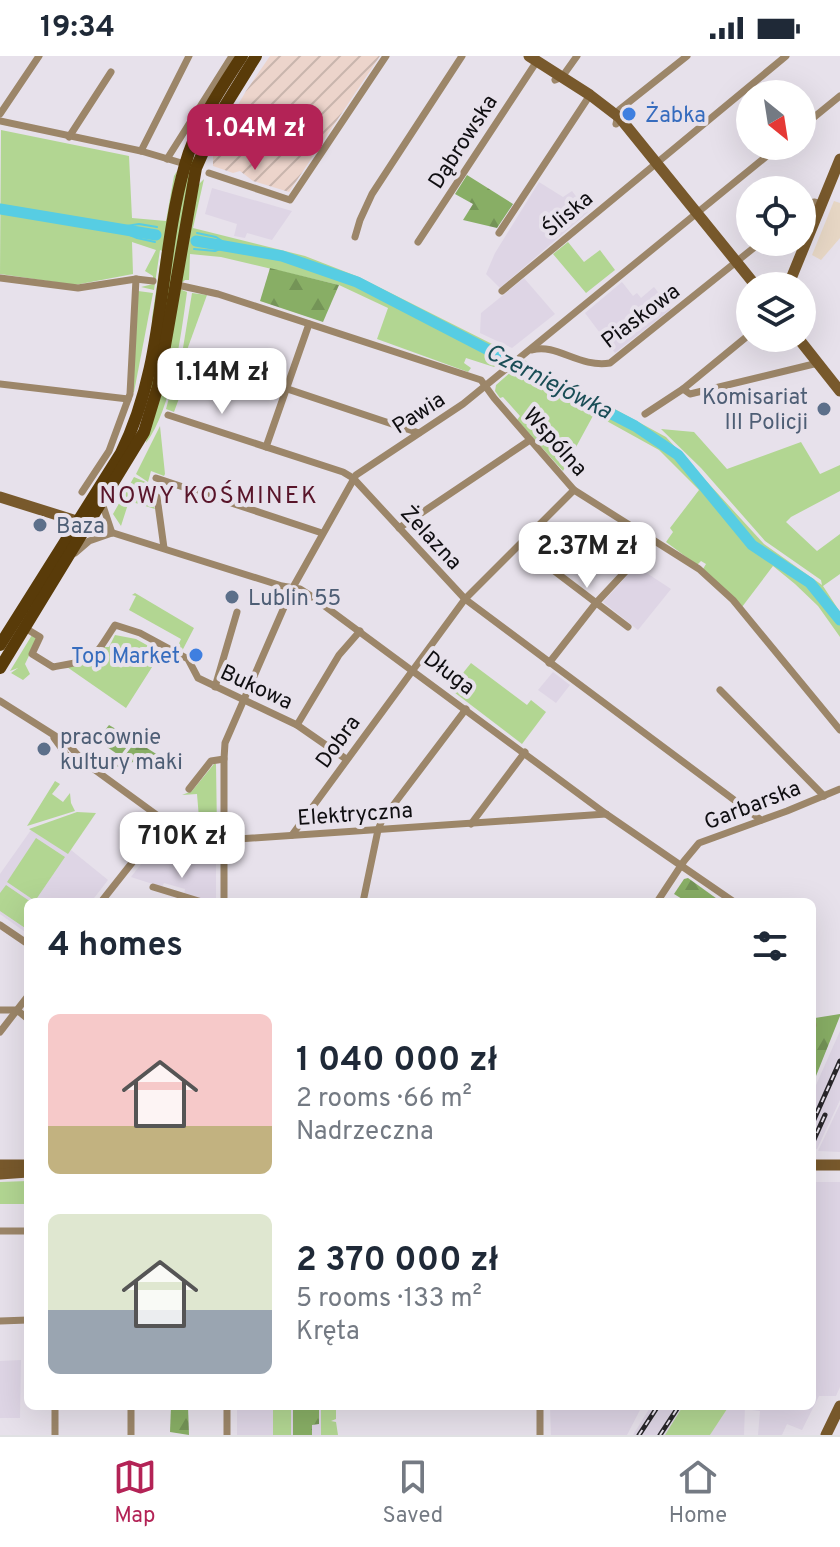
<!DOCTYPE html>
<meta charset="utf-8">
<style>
:root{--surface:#fff;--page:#f6f6f7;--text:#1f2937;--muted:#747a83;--line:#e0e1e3;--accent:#b32356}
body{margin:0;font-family:Overpass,sans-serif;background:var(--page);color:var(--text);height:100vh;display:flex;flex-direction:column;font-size:30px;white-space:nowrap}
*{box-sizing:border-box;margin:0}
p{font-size:26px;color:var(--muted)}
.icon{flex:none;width:44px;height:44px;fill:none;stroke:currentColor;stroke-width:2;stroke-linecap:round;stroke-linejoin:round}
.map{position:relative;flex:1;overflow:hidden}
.sheet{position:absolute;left:24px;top:842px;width:792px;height:512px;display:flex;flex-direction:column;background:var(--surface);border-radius:12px;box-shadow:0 8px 32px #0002}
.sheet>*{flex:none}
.needle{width:52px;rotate:150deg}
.fabs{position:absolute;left:736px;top:24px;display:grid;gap:16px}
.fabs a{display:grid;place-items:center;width:80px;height:80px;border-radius:50%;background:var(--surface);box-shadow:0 8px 32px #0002;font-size:40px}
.price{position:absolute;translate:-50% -68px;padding:0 18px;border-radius:16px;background:#fff;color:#222;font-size:26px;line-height:52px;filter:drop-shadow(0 2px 4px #0008)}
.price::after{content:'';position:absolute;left:50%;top:48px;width:24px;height:18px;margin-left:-12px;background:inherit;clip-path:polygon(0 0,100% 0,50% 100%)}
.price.on{background:var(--accent);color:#fff}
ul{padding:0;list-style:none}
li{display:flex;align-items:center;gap:24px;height:200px;padding:0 24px}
li span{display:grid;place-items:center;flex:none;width:224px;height:160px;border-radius:12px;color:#555}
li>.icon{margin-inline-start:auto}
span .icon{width:96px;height:96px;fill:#fffc;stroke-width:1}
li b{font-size:34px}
h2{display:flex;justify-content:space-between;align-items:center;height:96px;padding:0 24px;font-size:34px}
.status{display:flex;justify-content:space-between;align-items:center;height:56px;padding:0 40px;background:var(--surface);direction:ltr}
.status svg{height:22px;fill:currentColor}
.tabs{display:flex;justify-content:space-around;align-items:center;height:112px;border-top:2px solid var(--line);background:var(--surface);font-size:22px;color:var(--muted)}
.tabs a{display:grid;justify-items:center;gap:4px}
.tabs .on{color:var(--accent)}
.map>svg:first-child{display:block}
</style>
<div class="status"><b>19:34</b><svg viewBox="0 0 49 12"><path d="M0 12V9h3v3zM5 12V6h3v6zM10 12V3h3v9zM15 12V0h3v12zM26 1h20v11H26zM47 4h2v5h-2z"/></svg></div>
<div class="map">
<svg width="840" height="1379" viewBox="0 0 840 1379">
<defs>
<pattern id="industrial-furrows" width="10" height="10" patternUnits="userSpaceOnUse" patternTransform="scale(2)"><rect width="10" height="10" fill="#ecd4cb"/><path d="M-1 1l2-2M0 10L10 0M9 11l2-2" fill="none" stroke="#c9b5ad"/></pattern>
<pattern id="forest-firs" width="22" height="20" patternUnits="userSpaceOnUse" patternTransform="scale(2)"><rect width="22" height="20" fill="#88ae65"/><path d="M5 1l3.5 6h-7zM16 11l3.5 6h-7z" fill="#749457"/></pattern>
</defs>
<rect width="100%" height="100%" fill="#e7e1eb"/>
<g fill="#ded5e5">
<polygon points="539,126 563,141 572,135 588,156 500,232 486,218 495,197"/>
<polygon points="212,132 292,155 272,184 247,177 245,182 234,180 237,168 205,158"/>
<polygon points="524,222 555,258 512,292 480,277 481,257"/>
<polygon points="622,226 633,240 637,237 641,242 654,231 671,253 615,297 585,257"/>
<polygon points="636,510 671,533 638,574 603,546"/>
<polygon points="553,616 570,629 556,647 538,634"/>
<polygon points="31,774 68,797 71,794 108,824 91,846 28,846 28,878 0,858 0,818"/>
<polygon points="168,774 216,789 216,846 184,838 185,833 164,827 162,831 131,821"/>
<polygon points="840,975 840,1044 817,1093 812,1093 812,1038"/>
<polygon points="840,1048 840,1096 818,1095"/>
<polygon points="812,1126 840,1126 840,1331 836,1340 819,1340 802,1374 787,1368 782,1379 758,1379 760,1355 752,1354 752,1350 812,1350"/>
<polygon points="21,1304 20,1362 0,1362 0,1305"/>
<rect x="237" y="1350" width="84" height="29"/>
<polygon points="550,1350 642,1350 627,1379 551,1379"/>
<polygon points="651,1350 683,1350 665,1379 633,1379"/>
<polygon points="729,1350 745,1350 744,1379 710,1379"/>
</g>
<polygon fill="url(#industrial-furrows)" points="270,0 380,0 289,136 253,125 240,115 233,117 213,110 213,99 228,66 246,35"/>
<polygon fill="#e7d7c5" points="834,145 840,147 840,182 821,204 812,199"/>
<g fill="#b2d692">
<path d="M 1,74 L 129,100 L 132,162 L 166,165 L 174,120 L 177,115 L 167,165 L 191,103 L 195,105 L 199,128 L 204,123 L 193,172 L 305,200 L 359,221 L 534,309 L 666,381 L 764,488 L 822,529 L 821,524 L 765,485 L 701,412 L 661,373 L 694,376 L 727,413 L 801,386 L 820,418 L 840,409 L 840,435 L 791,461 L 786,466 L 817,495 L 840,478 L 840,518 L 823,530 L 840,556 L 840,581 L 818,550 L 795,528 L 773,510 L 742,551 L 703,513 L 706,508 L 701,505 L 697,509 L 666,486 L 673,476 L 670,472 L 699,434 L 659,394 L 594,358 L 563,415 L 517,364 L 520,360 L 503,341 L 500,342 L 495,335 L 496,329 L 513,314 L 499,307 L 494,311 L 466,302 L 464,307 L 471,312 L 468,316 L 377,283 L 388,252 L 339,229 L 221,201 L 190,198 L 189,224 L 185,224 L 181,228 L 182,234 L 187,236 C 181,279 172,353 146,387 L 154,334 L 147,351 L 151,333 L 152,262 L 162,195 L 160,194 L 154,234 L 141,231 L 153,228 L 153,220 L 145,215 L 156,194 L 132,186 L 133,218 L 75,229 L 0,218 Z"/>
<polygon points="568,186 584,206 600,194 615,214 586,237 553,198"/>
<polygon points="138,235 153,237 134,336 132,336"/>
<polygon points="192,237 207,239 187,294 183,292"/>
<polygon points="182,294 184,295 182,304 197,306 192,307 174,356 166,353"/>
<polygon points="160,370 165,418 164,420 151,415 148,426 136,418"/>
<polygon points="134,421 155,430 149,439 155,453 129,445 121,470 123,473 113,458"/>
<polygon points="135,537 194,572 181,597 176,594 181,583 129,554 136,540 132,539"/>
<polygon points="32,579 37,583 25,608 30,618 23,624 11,617 18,612 10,615"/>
<polygon points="115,579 136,583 161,597 126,652 67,611 94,605 103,591 109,591"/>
<polygon points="471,607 527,649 531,644 546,656 522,688 450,633"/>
<polygon points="214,708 216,708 217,775 215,776 179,763 199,762 197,738 182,739 192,735"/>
<polygon points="55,725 60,728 52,738 63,746 70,737 71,747 75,755 27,770"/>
<polygon points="77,756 96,757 68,798 29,773"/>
<polygon points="36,782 65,801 35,845 7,826"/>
<polygon points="6,829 31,846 28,846 28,874 0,855 0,837"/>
<polygon points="28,1125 28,1148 0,1148 0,1126"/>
<polygon points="291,1350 291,1379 273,1379 273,1351"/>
<polygon points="321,1350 336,1350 336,1363 331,1365 336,1366 338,1379 321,1379"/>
<polygon points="683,1350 729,1350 710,1379 665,1379"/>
</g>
<g fill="url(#forest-firs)">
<polygon points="467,119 513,148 497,172 463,164 473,148 455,138"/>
<polygon points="270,212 339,229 323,266 260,245"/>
<polygon points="109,669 133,683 120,700 97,684"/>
<polygon points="136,685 161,701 153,712 140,704 116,711"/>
<polygon points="688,822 720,845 719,846 687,846 674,838 684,823"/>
<polygon points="840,958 840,960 812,1030 812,981 816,971 815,962"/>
<polygon points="171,1350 188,1350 189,1379 170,1376"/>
<polygon points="293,1351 319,1351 319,1368 312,1369 312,1379 293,1379"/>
</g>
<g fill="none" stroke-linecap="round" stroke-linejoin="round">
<g stroke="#57cde3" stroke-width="2">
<polyline points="114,172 139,168 157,171"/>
<polyline points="115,173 137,182 155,186"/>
<polyline points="197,177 216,181 228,189"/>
<polyline points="194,193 215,195 230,189"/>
</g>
<g stroke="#57cde3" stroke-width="11">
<polyline points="0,153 156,179"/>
<polyline points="196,185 282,200 357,226 635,370 678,399 752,489 810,527 840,564"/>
</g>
<g stroke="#9c8669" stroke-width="7">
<polyline points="555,24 562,21 577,0"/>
<polyline points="0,58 39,0"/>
<polyline points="0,65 141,95 185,108"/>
<polyline points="616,68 619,54 687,0"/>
<polyline points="802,71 840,40"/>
<polyline points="69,81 111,16"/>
<polyline points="141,95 189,0"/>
<polyline points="167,103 232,0"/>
<polyline points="209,117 290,144 386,0"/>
<polyline points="802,152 814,146 822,148"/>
<polyline points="499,177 590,39"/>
<polyline points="355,181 360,164 372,138 462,0"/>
<polyline points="418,186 537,5"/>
<polyline points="0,222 78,232 136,223 153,225"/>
<polyline points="182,230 218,238 481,324 494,342 574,434 699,513 733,544 840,674"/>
<polyline points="502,235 786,0"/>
<path d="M 532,294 C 557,287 579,312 610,307 L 761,186"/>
<polyline points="186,299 419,377"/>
<polyline points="0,328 128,343"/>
<polyline points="683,333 690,338 818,307"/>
<polyline points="645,358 683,333 750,278"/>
<polyline points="168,359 343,416 353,422 465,543 761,764"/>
<polyline points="266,391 309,268"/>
<polyline points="156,422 322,477"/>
<polyline points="82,436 109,395 130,338 136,223"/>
<polyline points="157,441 164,492"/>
<polyline points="102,447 112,477"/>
<polyline points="88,469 282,530 300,533 311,540 606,758 734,846"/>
<polyline points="399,472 530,384"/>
<polyline points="520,489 628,571"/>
<polyline points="75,497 89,485 112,477"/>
<path d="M 25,572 L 40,581 L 32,598 L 53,611 C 96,603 91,606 115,569 L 140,577 L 188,603 L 198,622 L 297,669 L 346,703"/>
<polyline points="549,607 596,547 654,485"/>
<polyline points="215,631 237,556"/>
<polyline points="720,634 824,740"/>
<polyline points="0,645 68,688 84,706 165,765"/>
<polyline points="297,669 339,599 360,575"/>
<polyline points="54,682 70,704 84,706"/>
<polyline points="224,703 224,846"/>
<polyline points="189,733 211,705 224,703 225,687 292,533 356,419 463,348 779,90"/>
<polyline points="471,768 525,696"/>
<polyline points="292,779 465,543 574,434"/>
<polyline points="153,831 202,846"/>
<polyline points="101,846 165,765 210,782 224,784 606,758"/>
<polyline points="363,846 378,774 382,764 466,653"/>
<polyline points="657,846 684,805 699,787 787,755 840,733"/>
<polyline points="0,869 28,888"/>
<polyline points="0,954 17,954 28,940"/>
<polyline points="812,964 813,969"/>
<polyline points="0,976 17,954 28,963"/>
<polyline points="0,1175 28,1175"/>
<polyline points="0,1265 28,1264"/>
<polyline points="131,1350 131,1379"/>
<polyline points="540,1350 540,1379"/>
<polyline points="55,1379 55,1350"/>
<polyline points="227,1379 227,1350"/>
</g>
<g stroke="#78592c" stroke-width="11">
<polyline points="529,0 590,39 620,62 756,230"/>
<polyline points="788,230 840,103"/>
<polyline points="798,282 840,335"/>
<polyline points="0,441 83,467"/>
<polyline points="0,1109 28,1109"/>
<polyline points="812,1109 840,1109"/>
<polyline points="0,1118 28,1116"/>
<polyline points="826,1379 840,1350"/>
</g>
<g stroke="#593b09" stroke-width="12">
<path d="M 0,589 L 121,397 C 166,307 158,204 185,109 C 196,69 220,34 242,0"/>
<polyline points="0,612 144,376 158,330 196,112 220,58 256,0"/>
</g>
<g stroke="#28262a" stroke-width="5">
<g id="rail">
<polyline points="812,1068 840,1005"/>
<polyline points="812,1088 825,1059"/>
<polyline points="639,1379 658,1350"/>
<polyline points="660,1379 679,1350"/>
</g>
</g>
<use href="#rail" stroke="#e7e1eb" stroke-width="2" stroke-dasharray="6" stroke-linecap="butt"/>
</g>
<g fill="#3f7fe0" stroke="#e7e1eb" stroke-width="3">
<circle cx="629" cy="58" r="8"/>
<circle cx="196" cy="599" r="8"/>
</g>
<g fill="#5c6f8a" stroke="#e7e1eb" stroke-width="3">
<circle cx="824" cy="353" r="8"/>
<circle cx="40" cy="469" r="8"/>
<circle cx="232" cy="541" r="8"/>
<circle cx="44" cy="693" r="8"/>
</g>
<g text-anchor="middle" stroke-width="8" stroke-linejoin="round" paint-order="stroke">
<g font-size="22" fill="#366cbe" stroke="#e7e1eb" text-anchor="start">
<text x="645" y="66">Żabka</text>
<text x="180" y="607" text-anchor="end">Top Market</text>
</g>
<g font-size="22" fill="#0f0e11" stroke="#e7e1eb">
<text transform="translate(462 85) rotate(-57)" y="8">Dąbrowska</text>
<text transform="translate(567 157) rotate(-40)" y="8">Śliska</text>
<text transform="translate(640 259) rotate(-37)" y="8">Piaskowa</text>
<text transform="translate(418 356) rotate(-33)" y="8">Pawia</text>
<text transform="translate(556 385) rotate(48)" y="8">Wspólna</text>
<text transform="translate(432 481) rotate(47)" y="8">Żelazna</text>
<text transform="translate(450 616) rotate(37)" y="8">Długa</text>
<text transform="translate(257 630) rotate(25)" y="8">Bukowa</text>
<text transform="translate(337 685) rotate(-54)" y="8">Dobra</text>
<text transform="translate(752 748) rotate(-21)" y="8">Garbarska</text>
<text transform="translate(355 757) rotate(-4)" y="8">Elektryczna</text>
</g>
<g font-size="22" fill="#4e5e75" stroke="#e7e1eb" text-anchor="start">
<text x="808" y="348" text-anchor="end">Komisariat<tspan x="808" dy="25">III Policji</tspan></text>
<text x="56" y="477">Baza</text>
<text x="248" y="549">Lublin 55</text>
<text x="60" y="688">pracownie<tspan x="60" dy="25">kultury maki</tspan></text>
</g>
<g font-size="24" font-style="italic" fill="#1a4d56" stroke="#e7e1eb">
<text transform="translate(549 325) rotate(27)" y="8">Czerniejówka</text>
</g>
<g font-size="24" letter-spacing="2" fill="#59152a" stroke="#e7e1eb">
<text x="209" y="447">NOWY KOŚMINEK</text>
</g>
</g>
</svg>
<div class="fabs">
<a><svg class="needle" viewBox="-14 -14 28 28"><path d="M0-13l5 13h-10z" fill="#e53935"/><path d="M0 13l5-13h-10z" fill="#747a83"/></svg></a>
<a><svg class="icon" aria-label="locate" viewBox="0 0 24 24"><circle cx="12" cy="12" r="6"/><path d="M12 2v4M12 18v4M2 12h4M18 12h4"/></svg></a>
<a><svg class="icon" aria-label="layers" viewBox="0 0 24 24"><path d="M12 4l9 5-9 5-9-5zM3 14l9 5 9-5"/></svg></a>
</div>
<b class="price on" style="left:255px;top:116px">1.04M zł</b>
<b class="price" style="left:222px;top:360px">1.14M zł</b>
<b class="price" style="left:587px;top:534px">2.37M zł</b>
<b class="price" style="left:182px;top:824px">710K zł</b>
<section class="sheet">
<h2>4 homes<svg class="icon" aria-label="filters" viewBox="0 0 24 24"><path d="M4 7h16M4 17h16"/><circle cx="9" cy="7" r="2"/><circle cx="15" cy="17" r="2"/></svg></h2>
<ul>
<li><span style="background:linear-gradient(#f6c9c9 70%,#c2b280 0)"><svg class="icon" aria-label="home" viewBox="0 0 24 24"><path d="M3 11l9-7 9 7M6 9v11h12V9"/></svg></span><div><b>1 040 000 zł</b><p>2 rooms · 66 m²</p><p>Nadrzeczna</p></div></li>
<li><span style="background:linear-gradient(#dfe7d0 60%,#9aa5b1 0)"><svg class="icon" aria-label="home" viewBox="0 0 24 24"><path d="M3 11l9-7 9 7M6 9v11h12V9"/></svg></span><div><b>2 370 000 zł</b><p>5 rooms · 133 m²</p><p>Kręta</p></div></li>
</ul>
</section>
</div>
<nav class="tabs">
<a class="on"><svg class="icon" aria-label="map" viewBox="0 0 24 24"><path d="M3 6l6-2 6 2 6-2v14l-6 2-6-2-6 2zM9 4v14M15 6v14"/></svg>Map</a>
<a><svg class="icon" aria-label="saved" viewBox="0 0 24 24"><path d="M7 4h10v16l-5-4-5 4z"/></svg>Saved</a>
<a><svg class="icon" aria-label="home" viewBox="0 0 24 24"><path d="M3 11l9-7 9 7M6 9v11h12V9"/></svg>Home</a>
</nav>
